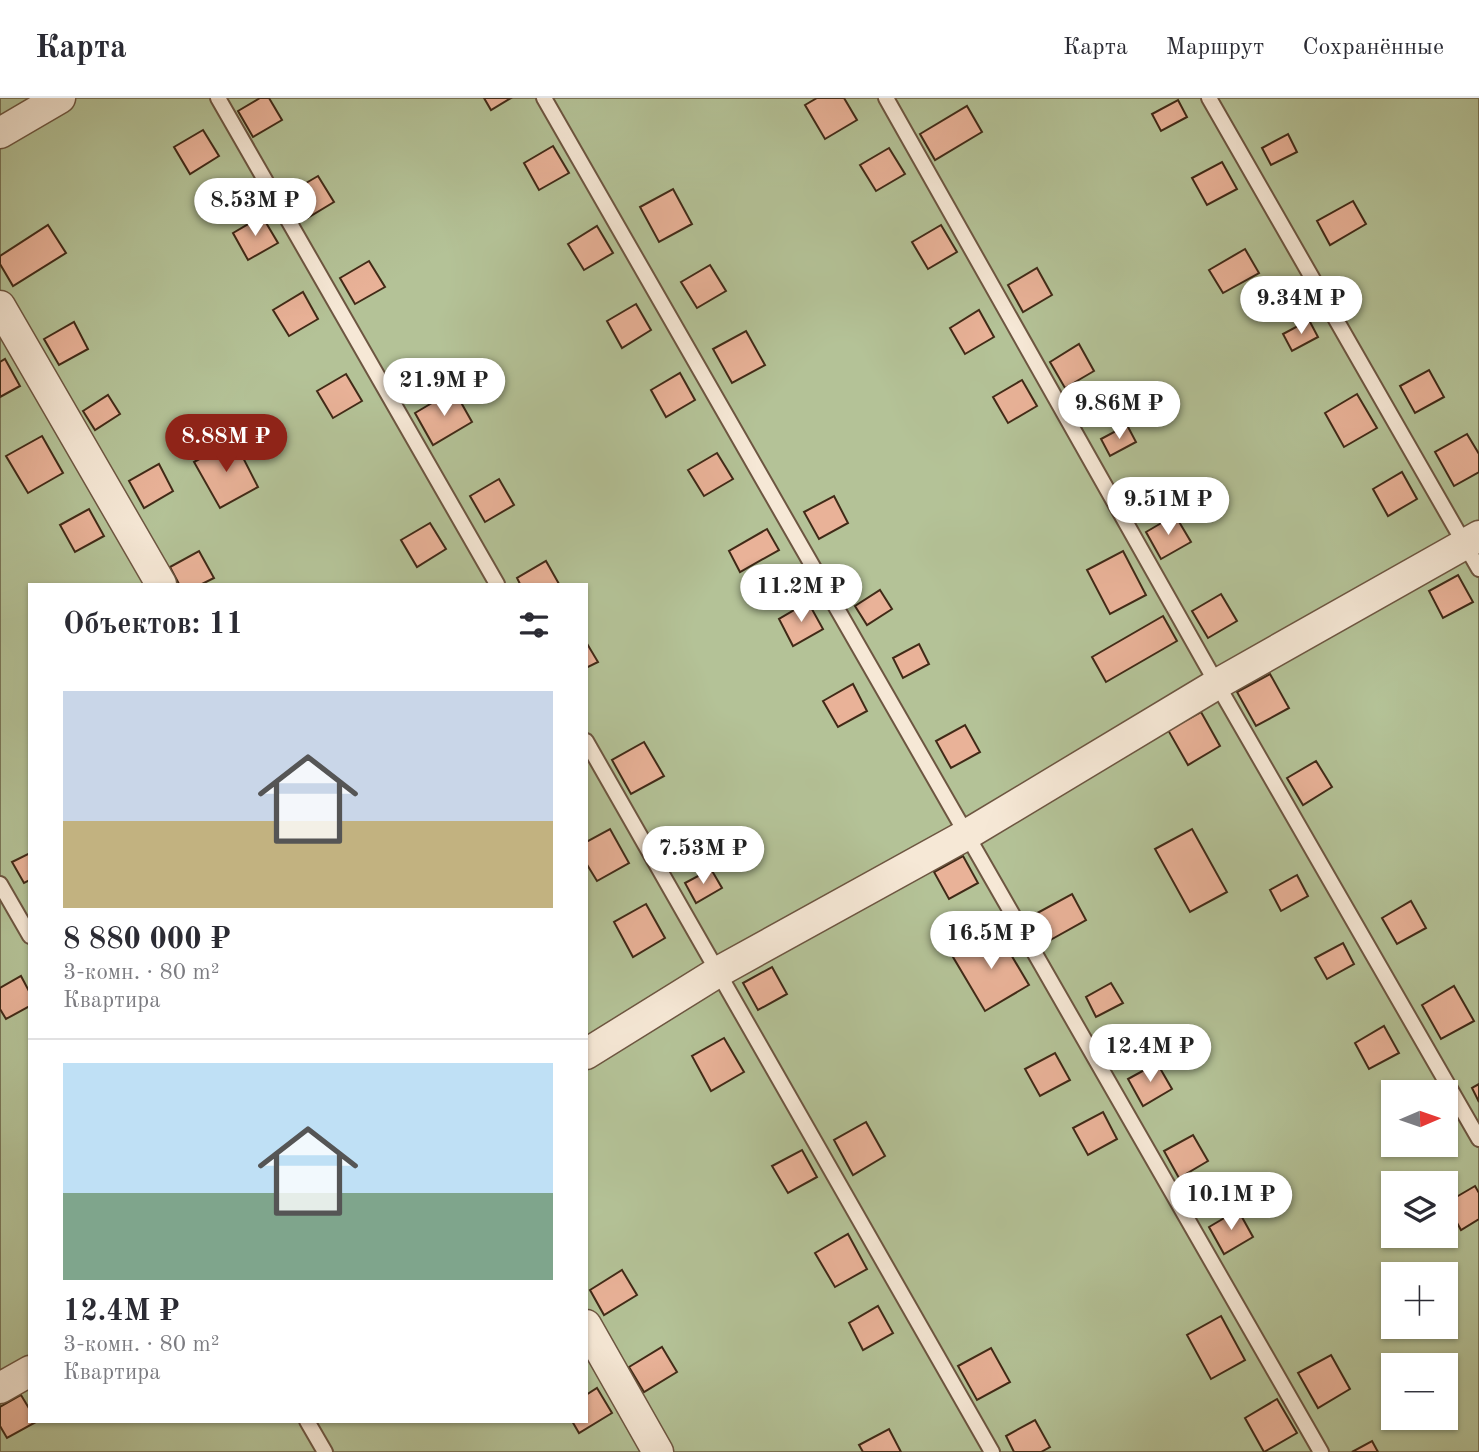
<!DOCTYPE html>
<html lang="ru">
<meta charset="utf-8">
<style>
:root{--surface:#fff;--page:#f7f7f7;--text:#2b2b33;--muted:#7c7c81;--line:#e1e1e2;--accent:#8f2418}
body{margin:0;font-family:"Old Standard TT",serif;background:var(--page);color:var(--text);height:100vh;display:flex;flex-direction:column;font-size:26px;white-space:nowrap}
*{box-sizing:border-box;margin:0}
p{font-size:23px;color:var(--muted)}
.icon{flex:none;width:38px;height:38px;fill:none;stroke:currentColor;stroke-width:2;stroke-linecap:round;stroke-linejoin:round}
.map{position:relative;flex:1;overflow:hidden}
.sheet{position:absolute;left:28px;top:485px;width:560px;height:840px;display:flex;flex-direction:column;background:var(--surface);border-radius:0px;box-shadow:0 2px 5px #0004}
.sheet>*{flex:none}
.needle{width:46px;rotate:88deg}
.tools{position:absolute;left:1381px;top:982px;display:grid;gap:14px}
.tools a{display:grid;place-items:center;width:77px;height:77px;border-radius:0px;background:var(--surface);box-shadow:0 2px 5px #0004;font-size:35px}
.price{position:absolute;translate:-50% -60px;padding:0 16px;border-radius:24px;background:#fff;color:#222;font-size:23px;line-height:46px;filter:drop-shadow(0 2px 4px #0008)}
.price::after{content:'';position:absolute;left:50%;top:42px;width:21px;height:16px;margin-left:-10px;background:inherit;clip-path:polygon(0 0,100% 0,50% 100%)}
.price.current{background:var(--accent);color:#fff}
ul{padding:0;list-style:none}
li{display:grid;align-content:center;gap:14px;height:371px;padding:0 35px}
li+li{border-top:2px solid var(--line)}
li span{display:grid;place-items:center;height:217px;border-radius:0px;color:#555}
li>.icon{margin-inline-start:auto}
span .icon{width:126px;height:126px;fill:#fffc;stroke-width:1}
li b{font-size:30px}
h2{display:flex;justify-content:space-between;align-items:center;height:84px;padding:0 35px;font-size:30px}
header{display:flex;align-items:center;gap:42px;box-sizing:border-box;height:98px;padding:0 35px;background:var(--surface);border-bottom:2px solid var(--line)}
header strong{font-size:33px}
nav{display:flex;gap:38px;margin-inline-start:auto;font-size:24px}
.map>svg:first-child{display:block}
</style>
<header>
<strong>Карта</strong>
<nav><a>Карта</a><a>Маршрут</a><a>Сохранённые</a></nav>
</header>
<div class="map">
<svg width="1479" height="1354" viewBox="0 0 1479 1354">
<rect width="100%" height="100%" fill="#f1dcc0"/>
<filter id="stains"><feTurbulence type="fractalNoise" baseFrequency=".00286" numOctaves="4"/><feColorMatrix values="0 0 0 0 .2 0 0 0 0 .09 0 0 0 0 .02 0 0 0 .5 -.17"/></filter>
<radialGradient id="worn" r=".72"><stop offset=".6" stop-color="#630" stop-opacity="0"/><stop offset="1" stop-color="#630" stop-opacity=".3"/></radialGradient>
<path fill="#b4c297" stroke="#7a7657" stroke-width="2" fill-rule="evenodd" d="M 0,0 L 1479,0 L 1479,1354 L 0,1354 ZM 30,486 L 586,486 L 586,1323 L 30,1323 ZM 1393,994 L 1446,994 L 1446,1046 L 1393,1046 ZM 1393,1085 L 1446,1085 L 1446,1138 L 1393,1138 ZM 1393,1176 L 1446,1176 L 1446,1228 L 1393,1228 ZM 1393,1267 L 1446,1267 L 1446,1320 L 1393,1320 Z"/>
<g fill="#e9b298" stroke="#412a17" stroke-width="2">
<polygon points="260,0 269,0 282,22 253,39 238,13"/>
<polygon points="484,0 511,0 491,12"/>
<polygon points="817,0 844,0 857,22 825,41 805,7"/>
<polygon points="1178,2 1187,19 1161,33 1152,16"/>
<polygon points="967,8 982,34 935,62 920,36"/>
<polygon points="203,32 219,58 190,76 174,49"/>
<polygon points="1288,36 1297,54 1271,67 1262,50"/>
<polygon points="553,48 569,75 539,92 524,65"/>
<polygon points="889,50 905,76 876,93 860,67"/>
<polygon points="1222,64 1237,91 1207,107 1192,80"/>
<polygon points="318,78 334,104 304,122 289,95"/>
<polygon points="673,91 692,126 659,144 640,109"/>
<polygon points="1353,103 1366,126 1330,147 1317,123"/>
<polygon points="262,118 278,145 248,162 233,135"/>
<polygon points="48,127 66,155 13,188 0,166 0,158"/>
<polygon points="941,127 957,154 928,171 912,144"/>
<polygon points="597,128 613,155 584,172 568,146"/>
<polygon points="1245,151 1259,175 1223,195 1209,172"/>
<polygon points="369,163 385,189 355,206 340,180"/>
<polygon points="710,167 726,193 697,210 681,184"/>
<polygon points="1037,170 1052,197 1023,214 1008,187"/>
<polygon points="303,194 318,221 289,238 273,212"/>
<polygon points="636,206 651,232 622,250 607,223"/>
<polygon points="979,212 994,239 965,256 950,230"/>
<polygon points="1309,222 1318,239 1292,253 1283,236"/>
<polygon points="74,224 88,251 59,267 44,241"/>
<polygon points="746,233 765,267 732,285 713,251"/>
<polygon points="1079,246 1094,273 1065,290 1050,264"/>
<polygon points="5,261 20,288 0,299 0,264"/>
<polygon points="1429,272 1444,299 1415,315 1400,288"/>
<polygon points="680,275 695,302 666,319 651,292"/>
<polygon points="346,276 362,303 333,320 317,293"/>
<polygon points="1022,282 1037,308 1008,325 993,299"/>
<polygon points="454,292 472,324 433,347 415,315"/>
<polygon points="1357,296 1377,330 1344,349 1325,315"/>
<polygon points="108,297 120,316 95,332 83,313"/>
<polygon points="1127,327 1136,344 1110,358 1101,341"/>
<polygon points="1467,336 1479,356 1479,374 1454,388 1435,354"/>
<polygon points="42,338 63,375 28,395 6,358"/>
<polygon points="234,342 258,389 220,410 194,364"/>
<polygon points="717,355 733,381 704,398 688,372"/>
<polygon points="159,366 173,393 144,410 129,383"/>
<polygon points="1402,374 1417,401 1388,418 1373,391"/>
<polygon points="499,381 514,407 485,424 470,398"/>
<polygon points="834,398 848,425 819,441 804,414"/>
<polygon points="89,411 104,438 75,454 60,427"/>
<polygon points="1175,417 1191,444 1161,461 1146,434"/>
<polygon points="430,425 446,451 417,469 401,442"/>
<polygon points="767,431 779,452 740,474 729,453"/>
<polygon points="199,453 214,480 202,486 179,486 170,469"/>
<polygon points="1123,453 1146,497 1110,516 1087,472"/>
<polygon points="546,463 559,486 520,486 517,480"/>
<polygon points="1458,477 1473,504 1443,520 1429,493"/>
<polygon points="880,492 892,511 867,527 855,508"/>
<polygon points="1221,496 1237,523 1208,540 1192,513"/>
<polygon points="808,504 823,531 793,548 779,521"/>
<polygon points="1163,518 1177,543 1106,584 1092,559"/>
<polygon points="586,544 598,564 586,570"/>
<polygon points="919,546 929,566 903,580 893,560"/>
<polygon points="1270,576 1289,610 1256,628 1237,594"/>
<polygon points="853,586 867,613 838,629 823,603"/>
<polygon points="1201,614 1220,648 1188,667 1168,632"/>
<polygon points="965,627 980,654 951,670 936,643"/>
<polygon points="644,644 664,678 631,696 612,662"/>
<polygon points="1316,663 1332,689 1303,707 1287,680"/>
<polygon points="610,731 629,765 597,783 586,765 586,744"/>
<polygon points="1192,731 1227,794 1190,814 1155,751"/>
<polygon points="30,755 30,782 24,785 12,764"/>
<polygon points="963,758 978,785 949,801 934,774"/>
<polygon points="711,771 722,790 696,805 685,785"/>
<polygon points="1297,777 1308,798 1281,813 1270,792"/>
<polygon points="1072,796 1086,822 1045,845 1030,819"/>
<polygon points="1411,803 1426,830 1397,846 1382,820"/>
<polygon points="646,806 665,840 633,859 614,824"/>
<polygon points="997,833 1029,887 985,913 953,859"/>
<polygon points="1343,845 1354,866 1327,881 1315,860"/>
<polygon points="772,869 787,896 758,912 743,885"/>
<polygon points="21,878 30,895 30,908 6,921 0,911 0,890"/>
<polygon points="1111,885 1123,905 1096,919 1086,899"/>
<polygon points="1454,888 1474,923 1441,941 1422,907"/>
<polygon points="1384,928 1399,955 1369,971 1355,945"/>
<polygon points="724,940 744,974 711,993 692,958"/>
<polygon points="1055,955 1070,982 1040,998 1025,971"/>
<polygon points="1157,965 1172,991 1143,1008 1128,981"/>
<polygon points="1479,986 1479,1004 1472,990"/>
<polygon points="1103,1014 1117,1041 1088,1057 1073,1030"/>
<polygon points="866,1024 885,1058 853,1077 834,1042"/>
<polygon points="1193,1037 1208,1063 1179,1080 1164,1053"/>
<polygon points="802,1052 817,1079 788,1095 772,1068"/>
<polygon points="1475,1088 1479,1095 1479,1121 1461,1132 1446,1105"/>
<polygon points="1238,1112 1253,1139 1224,1156 1209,1129"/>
<polygon points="848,1136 867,1171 835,1189 815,1155"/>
<polygon points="622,1172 637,1197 604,1217 590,1192"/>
<polygon points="878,1208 893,1235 863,1252 849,1225"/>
<polygon points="1221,1218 1245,1262 1211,1281 1187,1237"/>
<polygon points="662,1249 677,1274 644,1294 629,1269"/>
<polygon points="991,1250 1010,1284 977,1302 958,1268"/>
<polygon points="1331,1257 1350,1291 1318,1310 1298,1275"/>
<polygon points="597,1290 612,1315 579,1335 572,1323 586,1323 586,1297"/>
<polygon points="21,1297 30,1312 30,1323 36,1324 7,1340 0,1328 0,1309"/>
<polygon points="1277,1301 1297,1335 1264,1354 1245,1320"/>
<polygon points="1035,1322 1050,1349 1041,1354 1014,1354 1006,1338"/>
<polygon points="889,1331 901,1354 863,1354 859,1347"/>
<polygon points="1372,1343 1378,1354 1352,1354"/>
</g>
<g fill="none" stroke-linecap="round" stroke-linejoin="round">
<g stroke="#6d5641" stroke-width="18">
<g id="service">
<polyline points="218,0 497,486"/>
<polyline points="544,0 1321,1354"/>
<polyline points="886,0 1217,586 1479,1041"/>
<polyline points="1209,0 1479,471"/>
<polyline points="586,643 992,1354"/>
<polyline points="0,786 30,838"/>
<polyline points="307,1323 325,1354"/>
</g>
</g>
<g stroke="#6d5641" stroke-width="33">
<g id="minor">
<polyline points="0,35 60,0"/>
<polyline points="0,208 161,486"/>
<polyline points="586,956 718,874 966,737 1217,586 1479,438"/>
<polyline points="586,1227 658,1354"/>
<polyline points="0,1290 30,1273"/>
</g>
</g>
<use href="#service" stroke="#f6e8d6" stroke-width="14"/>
<use href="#minor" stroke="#f6e8d6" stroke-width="30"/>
</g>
<rect width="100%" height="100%" filter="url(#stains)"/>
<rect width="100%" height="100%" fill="url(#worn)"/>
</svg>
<div class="tools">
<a><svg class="needle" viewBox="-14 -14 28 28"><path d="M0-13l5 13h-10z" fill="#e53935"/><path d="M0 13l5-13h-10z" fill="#7c7c81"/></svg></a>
<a><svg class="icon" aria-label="layers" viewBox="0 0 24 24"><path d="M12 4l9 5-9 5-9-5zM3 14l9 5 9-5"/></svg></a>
<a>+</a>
<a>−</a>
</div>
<b class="price" style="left:255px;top:140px">8.53M ₽</b>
<b class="price" style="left:1301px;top:238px">9.34M ₽</b>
<b class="price" style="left:444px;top:320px">21.9M ₽</b>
<b class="price" style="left:1119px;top:343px">9.86M ₽</b>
<b class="price current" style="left:226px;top:376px">8.88M ₽</b>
<b class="price" style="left:1168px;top:439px">9.51M ₽</b>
<b class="price" style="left:801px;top:526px">11.2M ₽</b>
<b class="price" style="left:703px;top:788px">7.53M ₽</b>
<b class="price" style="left:991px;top:873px">16.5M ₽</b>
<b class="price" style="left:1150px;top:986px">12.4M ₽</b>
<b class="price" style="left:1231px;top:1134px">10.1M ₽</b>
<section class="sheet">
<h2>Объектов: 11<svg class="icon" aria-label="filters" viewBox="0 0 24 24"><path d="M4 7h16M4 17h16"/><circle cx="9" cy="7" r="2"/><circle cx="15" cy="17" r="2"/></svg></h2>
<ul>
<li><span style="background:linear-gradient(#c9d6e8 60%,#c2b280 0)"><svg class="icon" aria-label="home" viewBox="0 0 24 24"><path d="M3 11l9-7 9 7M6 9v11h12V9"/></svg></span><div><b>8 880 000 ₽</b><p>3-комн. · 80 m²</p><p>Квартира</p></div></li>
<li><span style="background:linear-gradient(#bfe0f5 60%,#7fa58c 0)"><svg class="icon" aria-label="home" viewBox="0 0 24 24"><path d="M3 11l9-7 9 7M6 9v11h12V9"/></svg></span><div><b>12.4M ₽</b><p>3-комн. · 80 m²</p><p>Квартира</p></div></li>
</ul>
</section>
</div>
